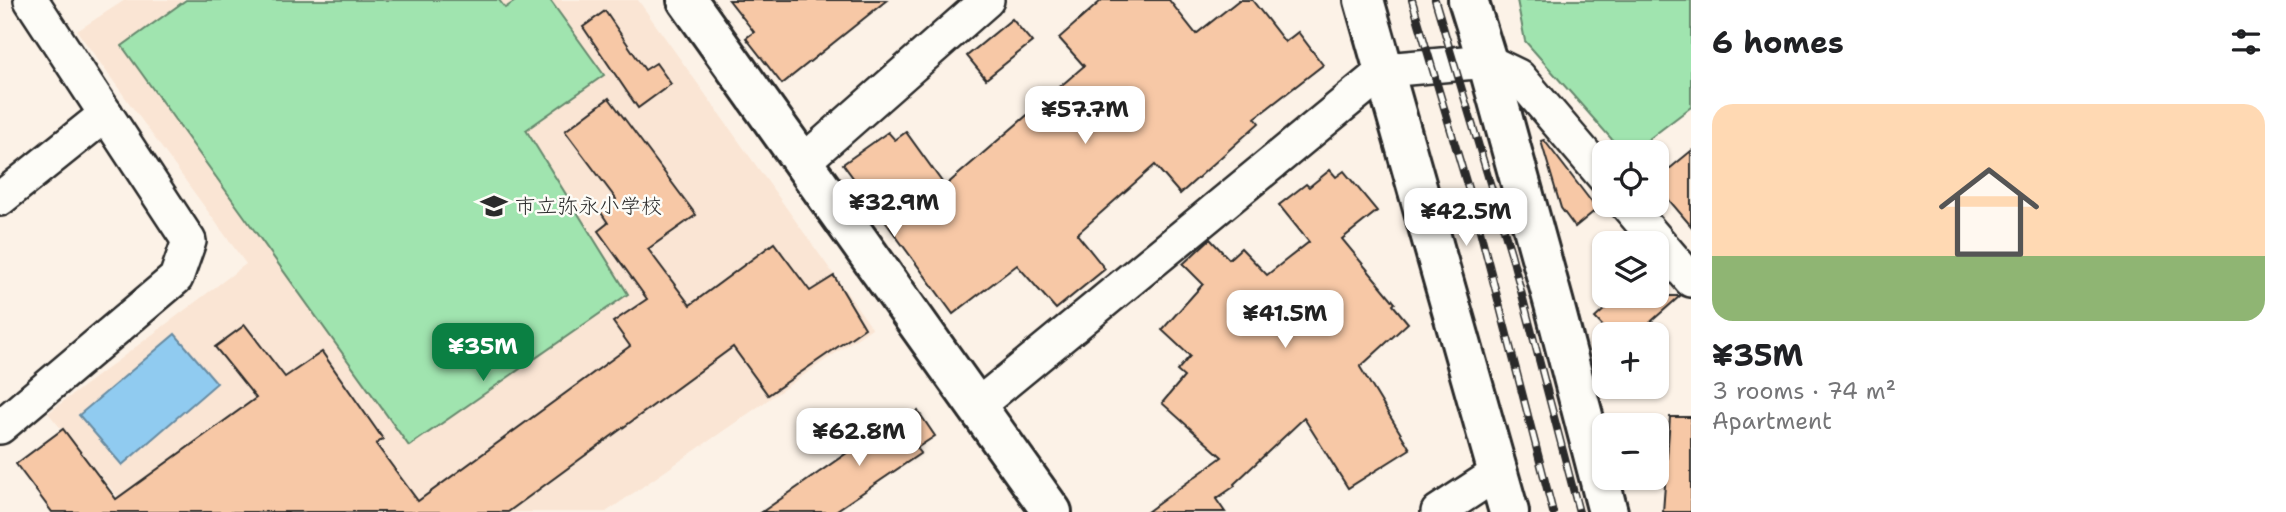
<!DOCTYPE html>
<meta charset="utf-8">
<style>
:root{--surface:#fff;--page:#f6f6f6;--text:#202124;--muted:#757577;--accent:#0b8043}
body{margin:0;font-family:"Shantell Sans","Klee One",sans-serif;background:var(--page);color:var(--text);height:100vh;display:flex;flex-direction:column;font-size:26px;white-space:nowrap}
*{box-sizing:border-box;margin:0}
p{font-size:23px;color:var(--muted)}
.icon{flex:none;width:38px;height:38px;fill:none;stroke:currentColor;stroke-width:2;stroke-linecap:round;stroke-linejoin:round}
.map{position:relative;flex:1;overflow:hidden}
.details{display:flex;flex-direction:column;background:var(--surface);width:595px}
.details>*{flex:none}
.tools{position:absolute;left:1592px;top:140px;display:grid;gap:14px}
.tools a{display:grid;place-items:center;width:77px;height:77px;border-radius:14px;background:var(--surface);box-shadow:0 2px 5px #0004;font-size:35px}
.price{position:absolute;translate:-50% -60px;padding:0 16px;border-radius:14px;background:#fff;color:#222;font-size:23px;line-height:46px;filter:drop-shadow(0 2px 4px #0008)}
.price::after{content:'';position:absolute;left:50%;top:42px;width:21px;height:16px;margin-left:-10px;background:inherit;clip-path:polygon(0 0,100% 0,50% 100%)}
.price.selected{background:var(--accent);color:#fff}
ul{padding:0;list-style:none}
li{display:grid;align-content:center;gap:14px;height:371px;padding:0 21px}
li span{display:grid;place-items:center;height:217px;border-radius:21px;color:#555}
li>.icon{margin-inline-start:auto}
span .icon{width:126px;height:126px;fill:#fffc;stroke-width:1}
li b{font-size:30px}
h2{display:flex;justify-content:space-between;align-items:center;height:84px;padding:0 21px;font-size:30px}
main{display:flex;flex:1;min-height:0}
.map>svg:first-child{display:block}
</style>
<main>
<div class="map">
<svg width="1691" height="512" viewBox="0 0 1691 512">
<rect width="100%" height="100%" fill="#fcf2e7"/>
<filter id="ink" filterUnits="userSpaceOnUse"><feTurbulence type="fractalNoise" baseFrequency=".0143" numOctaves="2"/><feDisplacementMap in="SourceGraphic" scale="14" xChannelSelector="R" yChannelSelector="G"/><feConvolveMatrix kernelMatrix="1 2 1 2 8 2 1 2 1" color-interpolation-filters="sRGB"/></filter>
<g filter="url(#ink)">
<polygon fill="#fae5d4" points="125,0 638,0 872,328 606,512 150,512 119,498 48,413 246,264 77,31"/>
<g fill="#a0e4af" stroke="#66886d" stroke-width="2">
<polygon points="186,0 499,0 505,8 517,0 550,0 604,75 526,130 628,294 409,446 122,46"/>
<polygon points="1517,0 1691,0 1691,107 1632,152 1623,152 1525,41"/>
</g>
<polygon fill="#90cbf0" stroke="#688ba1" stroke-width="2" points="175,334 217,383 122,465 79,415"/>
<g fill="#f7c8a6" stroke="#2b2b2b" stroke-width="2">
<polygon points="729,0 887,0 782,84 746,38 754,32"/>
<polygon points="1102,0 1169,0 1196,34 1239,0 1252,0 1285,42 1298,32 1323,65 1255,118 1259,123 1180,194 1155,165 1077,234 1105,269 1056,309 1017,265 953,314 843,164 888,132 895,140 906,132 945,186 1084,66 1059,38"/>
<polygon points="605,11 645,70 656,63 671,84 638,108 583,27"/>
<polygon points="1012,19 1032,42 986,79 967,56"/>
<polygon points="609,98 696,215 648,249 690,305 774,243 810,291 834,276 865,328 768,395 733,347 508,512 52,512 16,464 63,429 116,499 256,398 215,347 245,325 285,377 322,352 383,439 376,444 418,501 630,346 613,322 647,299 598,231 608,223 600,211 616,199 565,131"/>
<polygon points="1544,140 1597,209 1575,227 1561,208 1541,141"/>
<polygon points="1691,151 1691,226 1657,186 1657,179"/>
<polygon points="1330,170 1336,177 1344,171 1377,211 1342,239 1395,303 1393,305 1408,323 1360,367 1410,449 1348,488 1304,418 1234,484 1235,486 1216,499 1225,512 1147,512 1222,457 1162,403 1184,377 1177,371 1190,356 1162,330 1203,284 1183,264 1210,239 1229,259 1241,248 1267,275 1309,242 1279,205 1306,184 1309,187"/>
<polygon points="1619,296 1680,296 1637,334 1610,334 1595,318"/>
<polygon points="918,411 935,436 917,448 921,453 834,512 762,512 903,414 906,419"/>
<polygon points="1670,417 1691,417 1691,512 1663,512"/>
</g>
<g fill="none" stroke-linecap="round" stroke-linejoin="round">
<g stroke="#2b2b2b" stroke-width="38">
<g id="minor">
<polyline points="803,162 987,0"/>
<polyline points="0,199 106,114"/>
<polyline points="1627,205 1691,280"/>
<polyline points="977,406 1385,70 1487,61 1518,76 1605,178"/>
<polyline points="0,427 176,278 189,241 31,0"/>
<polyline points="1438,512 1499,472"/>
</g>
</g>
<g stroke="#2b2b2b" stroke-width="44">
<g id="tertiary">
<polyline points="687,0 1052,512"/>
<polyline points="1364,0 1509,512"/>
<polyline points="1468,0 1487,61 1554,304 1608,512"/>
</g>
</g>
<use href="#minor" stroke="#fdfcf7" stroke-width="33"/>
<use href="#tertiary" stroke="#fdfcf7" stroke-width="38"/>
<g stroke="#2b2b2b" stroke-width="8">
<g id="rail">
<polyline points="1412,0 1476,215 1553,512"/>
<polyline points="1435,0 1511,253 1579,512"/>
</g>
</g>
<use href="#rail" stroke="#fdfcf7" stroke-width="5" stroke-dasharray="16" stroke-linecap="butt"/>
</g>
</g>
<defs>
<g id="school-bare" transform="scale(2.1)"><path d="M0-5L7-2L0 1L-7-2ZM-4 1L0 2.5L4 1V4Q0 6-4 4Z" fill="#2b2b2b" stroke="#fdfcf7" stroke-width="2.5" paint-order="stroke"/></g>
</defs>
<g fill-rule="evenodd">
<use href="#school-bare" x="494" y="206"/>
</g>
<g text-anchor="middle" stroke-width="5" stroke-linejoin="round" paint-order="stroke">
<g font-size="21" fill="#2b2b2b" stroke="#fdfcf7" text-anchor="start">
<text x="515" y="213">市立弥永小学校</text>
</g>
</g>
</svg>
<div class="tools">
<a><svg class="icon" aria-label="locate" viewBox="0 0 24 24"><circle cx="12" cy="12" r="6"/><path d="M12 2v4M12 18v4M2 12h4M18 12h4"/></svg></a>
<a><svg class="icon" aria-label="layers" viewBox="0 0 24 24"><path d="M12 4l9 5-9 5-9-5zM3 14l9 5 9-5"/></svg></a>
<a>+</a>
<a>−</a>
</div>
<b class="price" style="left:1085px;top:146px">¥57.7M</b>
<b class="price" style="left:894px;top:239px">¥32.9M</b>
<b class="price" style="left:1466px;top:248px">¥42.5M</b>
<b class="price" style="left:1285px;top:350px">¥41.5M</b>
<b class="price selected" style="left:483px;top:383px">¥35M</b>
<b class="price" style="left:859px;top:468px">¥62.8M</b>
</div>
<section class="details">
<h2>6 homes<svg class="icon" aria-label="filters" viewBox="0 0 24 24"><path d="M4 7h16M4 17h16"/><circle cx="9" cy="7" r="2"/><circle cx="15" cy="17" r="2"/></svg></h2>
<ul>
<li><span style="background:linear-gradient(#ffd9b3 70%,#8fb573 0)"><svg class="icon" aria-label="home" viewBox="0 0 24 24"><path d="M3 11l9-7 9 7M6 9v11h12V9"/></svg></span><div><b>¥35M</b><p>3 rooms · 74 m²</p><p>Apartment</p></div></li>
</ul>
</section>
</main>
